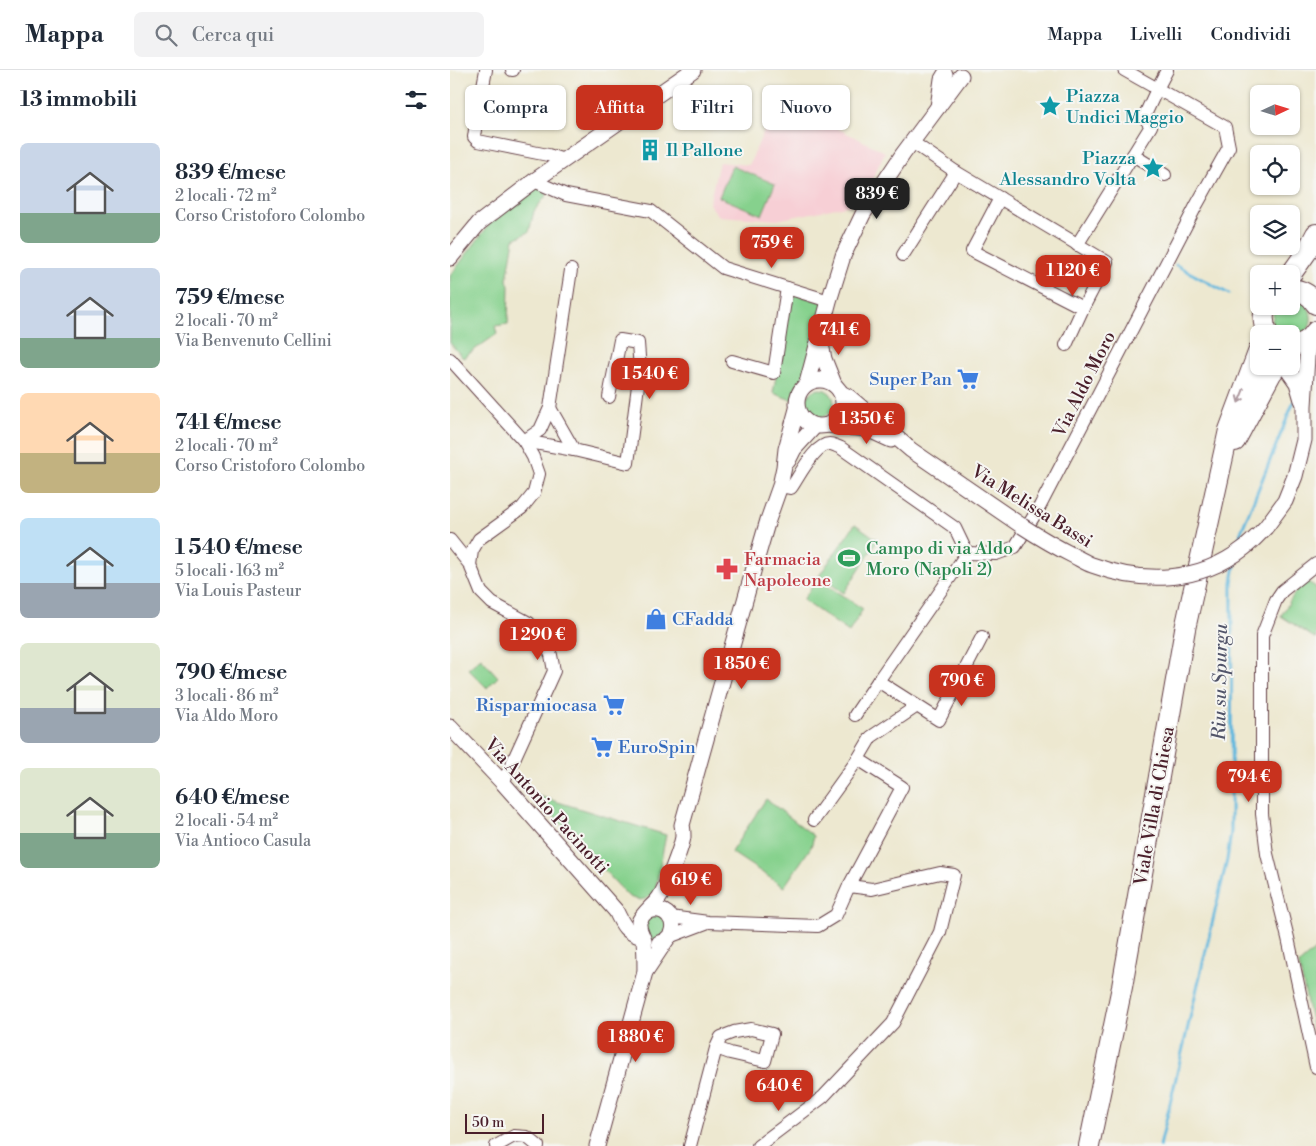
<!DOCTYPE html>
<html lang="it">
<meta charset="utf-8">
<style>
:root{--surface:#fff;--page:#f2f2f3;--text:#1f2937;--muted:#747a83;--line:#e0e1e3;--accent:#c8321e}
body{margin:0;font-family:"Libre Bodoni",serif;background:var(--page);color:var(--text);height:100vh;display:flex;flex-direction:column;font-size:19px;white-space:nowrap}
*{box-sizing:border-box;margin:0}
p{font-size:16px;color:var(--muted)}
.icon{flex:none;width:28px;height:28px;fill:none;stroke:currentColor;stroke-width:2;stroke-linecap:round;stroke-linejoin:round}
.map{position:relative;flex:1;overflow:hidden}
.drawer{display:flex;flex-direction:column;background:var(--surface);width:450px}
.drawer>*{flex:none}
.top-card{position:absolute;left:15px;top:15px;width:475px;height:45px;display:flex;gap:10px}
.needle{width:32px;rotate:86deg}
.controls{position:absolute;left:800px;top:15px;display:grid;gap:10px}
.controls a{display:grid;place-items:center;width:50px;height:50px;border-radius:8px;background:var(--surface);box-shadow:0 1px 4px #0004;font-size:25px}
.scale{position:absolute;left:15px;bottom:12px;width:79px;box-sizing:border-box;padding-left:5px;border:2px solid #4a1f2b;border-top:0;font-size:14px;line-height:18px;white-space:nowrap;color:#4a1f2b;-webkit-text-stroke:4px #f6f6f2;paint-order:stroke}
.price{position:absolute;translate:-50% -42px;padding:0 11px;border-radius:10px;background:var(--accent);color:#fff;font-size:16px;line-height:32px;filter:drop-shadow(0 1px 2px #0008)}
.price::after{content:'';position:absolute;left:50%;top:30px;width:15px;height:11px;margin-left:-8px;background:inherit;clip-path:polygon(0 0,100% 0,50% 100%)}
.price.selected{background:#222;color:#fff}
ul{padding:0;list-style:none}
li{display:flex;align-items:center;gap:15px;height:125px;padding:0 20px}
li span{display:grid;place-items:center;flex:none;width:140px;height:100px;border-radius:8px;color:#555}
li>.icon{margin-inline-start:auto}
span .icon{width:60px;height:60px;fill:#fffc;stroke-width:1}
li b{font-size:21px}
h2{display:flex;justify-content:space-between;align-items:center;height:60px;padding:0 20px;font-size:21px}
.pill{padding:0 18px;border-radius:8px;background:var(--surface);box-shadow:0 1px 4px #0004;font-size:18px;line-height:45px}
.pill.selected{background:var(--accent);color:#fff}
header{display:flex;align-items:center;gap:30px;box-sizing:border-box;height:70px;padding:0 25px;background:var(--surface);border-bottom:1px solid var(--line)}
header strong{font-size:24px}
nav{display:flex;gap:28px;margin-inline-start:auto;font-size:18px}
.search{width:350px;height:45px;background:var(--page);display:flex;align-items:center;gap:12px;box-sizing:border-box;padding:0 18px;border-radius:8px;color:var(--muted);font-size:19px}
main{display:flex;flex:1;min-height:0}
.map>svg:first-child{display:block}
</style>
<header>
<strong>Mappa</strong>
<div class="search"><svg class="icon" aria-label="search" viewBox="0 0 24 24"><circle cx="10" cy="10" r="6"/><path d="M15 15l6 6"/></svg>Cerca qui</div>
<nav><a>Mappa</a><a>Livelli</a><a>Condividi</a></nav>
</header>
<main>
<section class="drawer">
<h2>13 immobili<svg class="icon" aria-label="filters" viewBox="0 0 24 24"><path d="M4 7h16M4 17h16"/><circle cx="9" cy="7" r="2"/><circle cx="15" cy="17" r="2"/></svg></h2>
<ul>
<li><span style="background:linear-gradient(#c9d6e8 70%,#7fa58c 0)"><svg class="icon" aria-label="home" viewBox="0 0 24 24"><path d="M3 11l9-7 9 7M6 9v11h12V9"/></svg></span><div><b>839 €/mese</b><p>2 locali · 72 m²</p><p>Corso Cristoforo Colombo</p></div></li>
<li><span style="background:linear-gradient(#c9d6e8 70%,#7fa58c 0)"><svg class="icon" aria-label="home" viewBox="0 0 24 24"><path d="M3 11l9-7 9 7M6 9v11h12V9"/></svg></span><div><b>759 €/mese</b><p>2 locali · 70 m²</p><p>Via Benvenuto Cellini</p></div></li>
<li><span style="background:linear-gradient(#ffd9b3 60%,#c2b280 0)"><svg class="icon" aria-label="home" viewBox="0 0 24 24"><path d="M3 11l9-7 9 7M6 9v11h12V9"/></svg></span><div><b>741 €/mese</b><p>2 locali · 70 m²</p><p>Corso Cristoforo Colombo</p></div></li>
<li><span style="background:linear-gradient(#bfe0f5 65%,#9aa5b1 0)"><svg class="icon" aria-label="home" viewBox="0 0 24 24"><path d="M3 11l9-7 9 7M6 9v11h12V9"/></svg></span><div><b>1 540 €/mese</b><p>5 locali · 163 m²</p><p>Via Louis Pasteur</p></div></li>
<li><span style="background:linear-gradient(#dfe7d0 65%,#9aa5b1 0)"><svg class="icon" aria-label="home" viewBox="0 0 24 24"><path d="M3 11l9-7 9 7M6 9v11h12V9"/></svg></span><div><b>790 €/mese</b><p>3 locali · 86 m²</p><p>Via Aldo Moro</p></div></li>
<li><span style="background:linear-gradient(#dfe7d0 65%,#7fa58c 0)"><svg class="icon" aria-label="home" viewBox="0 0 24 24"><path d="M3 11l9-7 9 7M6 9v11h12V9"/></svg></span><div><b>640 €/mese</b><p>2 locali · 54 m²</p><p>Via Antioco Casula</p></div></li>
</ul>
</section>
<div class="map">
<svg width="866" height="1076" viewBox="0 0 866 1076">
<rect width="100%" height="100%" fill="#f6f6f2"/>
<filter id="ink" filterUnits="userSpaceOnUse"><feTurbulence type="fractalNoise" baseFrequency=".02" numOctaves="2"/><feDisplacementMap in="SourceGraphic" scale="10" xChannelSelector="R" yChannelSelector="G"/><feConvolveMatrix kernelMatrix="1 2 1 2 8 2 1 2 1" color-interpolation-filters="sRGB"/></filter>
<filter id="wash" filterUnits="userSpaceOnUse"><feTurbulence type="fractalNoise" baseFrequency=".0096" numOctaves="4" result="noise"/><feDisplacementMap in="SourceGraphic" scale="20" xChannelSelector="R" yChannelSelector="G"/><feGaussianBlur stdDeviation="1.12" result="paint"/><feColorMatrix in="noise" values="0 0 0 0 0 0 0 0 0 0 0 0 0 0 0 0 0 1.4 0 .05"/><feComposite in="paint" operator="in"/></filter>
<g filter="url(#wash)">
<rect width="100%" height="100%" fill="#ede8d0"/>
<polygon fill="#f7cfd5" points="328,29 435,82 411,133 327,150 269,146 259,134 269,92 299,95"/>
<g fill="#86d18d" stroke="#68785c">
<polygon points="282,96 325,114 312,145 269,127"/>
<polygon points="85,114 99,122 84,141 79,162 64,169 57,210 59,216 58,254 45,256 47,264 13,288 0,273 0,206 48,143"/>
<polygon points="341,223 375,233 355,313 349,319 344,331 323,323"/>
<path d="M 841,227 C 858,229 866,245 858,260 L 841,268 L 841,264 L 829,264 L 822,254 L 824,236 L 841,236 Z"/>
<circle cx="370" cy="333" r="14"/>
<polygon points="405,454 428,470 394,523 369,506"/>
<polygon points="367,509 413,539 399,562 353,530"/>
<polygon points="853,509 866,517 866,569 831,546"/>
<polygon points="31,588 48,607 37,618 18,599"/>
<path d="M 85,725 L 216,765 L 205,821 C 197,831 189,832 178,826 Z"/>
<polygon points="316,729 364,766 361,777 334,817 281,782"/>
<polygon points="209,843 219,858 206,870 198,868 193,851"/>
<polygon points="866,879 866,975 849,894"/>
</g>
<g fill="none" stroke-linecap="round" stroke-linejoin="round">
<g stroke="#61b8de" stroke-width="3">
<polyline points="726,195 779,224"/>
<polyline points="788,476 791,462 844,331"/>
<polyline points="710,1076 777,790 781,762 782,512 786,490"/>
</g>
</g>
</g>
<g filter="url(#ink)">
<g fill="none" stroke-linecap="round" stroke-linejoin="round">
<g stroke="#623d44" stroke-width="14">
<g id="minor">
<polyline points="36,0 26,53 24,67 28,71 98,85 114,90"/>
<polyline points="62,0 63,0"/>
<polyline points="462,72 506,102 657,192 633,238 616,275"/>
<polyline points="683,85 715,105"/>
<polyline points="84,111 116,125 201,141 273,198 379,231"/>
<polyline points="550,128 522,181 633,238"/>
<polyline points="627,175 701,56 694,47 707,19 717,0"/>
<polyline points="453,185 506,102"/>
<polyline points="0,289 74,371 83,387 89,404 84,423 72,438 29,469 22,481 20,495"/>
<polyline points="282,291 324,303 337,218"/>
<polyline points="100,338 124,380"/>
<polyline points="74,371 124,380 178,393 190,300 188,273 170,270 159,327"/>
<polyline points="74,371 90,360 100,338 121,200"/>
<path d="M 330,416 L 341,418 C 349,407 365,373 380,374 C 383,374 388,377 391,378 L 505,458 L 517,483 L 428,611 L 489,650 L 532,567"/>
<polyline points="0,470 20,495 31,522 42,533 79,553 93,568 101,585 104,601 53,713"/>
<polyline points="517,483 546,484 565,477 590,436 746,136 779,77 775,57 674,0"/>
<polyline points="866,494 832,521 826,530 812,566 812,744 817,784 838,868 866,997"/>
<polyline points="405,645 428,611"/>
<polyline points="364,750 408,689"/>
<polyline points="220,847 258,852 368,856 386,845 399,816 452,717 408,689 421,667 467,636"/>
<polyline points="219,867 256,853"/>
<polyline points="46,1076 64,1066 77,1067 88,1076"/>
<polyline points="240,1076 266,978 271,967 284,962 301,959 322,964 315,991 280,983 266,978"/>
<polyline points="308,1076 373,1027 443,953 490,862 504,805 490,803 422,819 399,816"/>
</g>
</g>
<g stroke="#623d44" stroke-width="17">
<g id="tertiary">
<polyline points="488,37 492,9 495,4"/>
<polyline points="0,188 29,153 84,111 243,0"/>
<polyline points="370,269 374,289 384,314"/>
<polyline points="835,296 847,313 852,330"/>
<circle cx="370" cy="333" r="23"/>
<polyline points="357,313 379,231 393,186 413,144 453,84 511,6"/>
<polyline points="391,323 399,327 461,380 572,456"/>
<polyline points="377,355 417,359 441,370"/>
<polyline points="338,391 344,379 365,356"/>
<polyline points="816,457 835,431 845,406 854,370 854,336 858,271"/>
<path d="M 0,657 L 53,713 L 166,841 C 173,856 176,862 192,867"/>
<path d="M 198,841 C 223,833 233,866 209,873"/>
<path d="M 195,902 C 195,892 195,881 194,871 C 192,864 188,860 189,852 C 191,845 204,835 209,828 C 216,818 231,779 233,767 C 233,763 233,759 232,755 L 304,498 L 318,450 L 330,416 L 334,397 L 336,379 L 347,339"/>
<polyline points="147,1076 195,902 217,869"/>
</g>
</g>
<g stroke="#623d44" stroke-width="22">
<g id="primary">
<polyline points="841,204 856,183 866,164"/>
<path d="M 841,219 C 852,220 860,224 866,234"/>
<path d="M 816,236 C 812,246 813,255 818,264"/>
<path d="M 841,276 C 852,275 860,271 866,261"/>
<polyline points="785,371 821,304 827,296"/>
<polyline points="639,1076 672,917 735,559 779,360 809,280"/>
</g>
</g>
<use href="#minor" stroke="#fff" stroke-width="12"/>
<use href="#tertiary" stroke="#fff" stroke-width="15"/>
<use href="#primary" stroke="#fff" stroke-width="20"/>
<g stroke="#623d44" stroke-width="17" stroke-linecap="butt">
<path id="tertiary-bridge" d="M 572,456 C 589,467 606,477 624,486 C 630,489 636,493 642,495 C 693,514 749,513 794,478 C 802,472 809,464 816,457"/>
</g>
<use href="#tertiary-bridge" stroke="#fff" stroke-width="15"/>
</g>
<defs><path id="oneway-shaft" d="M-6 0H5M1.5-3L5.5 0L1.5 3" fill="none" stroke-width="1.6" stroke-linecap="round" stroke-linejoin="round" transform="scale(1.25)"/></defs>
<use stroke="#ae9aa0" href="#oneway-shaft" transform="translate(791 326) rotate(112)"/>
</g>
<defs>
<g id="sight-bare" transform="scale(1.725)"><path d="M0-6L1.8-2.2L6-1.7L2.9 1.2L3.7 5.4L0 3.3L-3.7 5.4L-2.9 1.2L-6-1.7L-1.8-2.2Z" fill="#0f9aa8" stroke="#f6f6f2" stroke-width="2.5" paint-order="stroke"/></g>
<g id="building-bare" transform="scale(1.725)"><path d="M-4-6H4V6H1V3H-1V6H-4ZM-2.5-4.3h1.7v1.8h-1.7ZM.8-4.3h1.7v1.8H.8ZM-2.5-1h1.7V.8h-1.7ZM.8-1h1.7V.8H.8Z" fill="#0f9aa8" stroke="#f6f6f2" stroke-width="2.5" paint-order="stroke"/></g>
<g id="supermarket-bare" transform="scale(1.725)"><path d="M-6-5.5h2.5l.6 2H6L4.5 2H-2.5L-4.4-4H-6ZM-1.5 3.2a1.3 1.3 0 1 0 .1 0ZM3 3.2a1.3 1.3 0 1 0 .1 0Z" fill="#3f7fe0" stroke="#f6f6f2" stroke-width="2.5" paint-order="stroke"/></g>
<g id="stadium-bare" transform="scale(1.725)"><path d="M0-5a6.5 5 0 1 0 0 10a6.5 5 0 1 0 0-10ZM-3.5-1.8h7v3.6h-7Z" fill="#2e9e5b" stroke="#f6f6f2" stroke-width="2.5" paint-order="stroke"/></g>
<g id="pharmacy-bare" transform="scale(1.725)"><path d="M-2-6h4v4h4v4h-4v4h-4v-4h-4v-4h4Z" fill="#e0444e" stroke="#f6f6f2" stroke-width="2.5" paint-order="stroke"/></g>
<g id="shop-bare" transform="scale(1.725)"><path d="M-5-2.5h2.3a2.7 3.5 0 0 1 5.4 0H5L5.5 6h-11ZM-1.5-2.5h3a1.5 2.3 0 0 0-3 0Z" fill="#3f7fe0" stroke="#f6f6f2" stroke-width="2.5" paint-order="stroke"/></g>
</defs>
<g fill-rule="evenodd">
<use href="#sight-bare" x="600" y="36"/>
<use href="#building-bare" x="200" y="80"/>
<use href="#sight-bare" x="703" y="98"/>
<use href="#supermarket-bare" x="518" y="309"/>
<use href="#stadium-bare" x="399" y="488"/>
<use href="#pharmacy-bare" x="277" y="499"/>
<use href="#shop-bare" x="206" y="549"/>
<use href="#supermarket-bare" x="164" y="635"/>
<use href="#supermarket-bare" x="152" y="677"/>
</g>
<g text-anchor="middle" stroke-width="4" stroke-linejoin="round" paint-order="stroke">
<g font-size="18" fill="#0d838f" stroke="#f6f6f2" text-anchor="start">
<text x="616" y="32">Piazza<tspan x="616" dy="21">Undici Maggio</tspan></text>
<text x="216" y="86">Il Pallone</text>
<text x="686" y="94" text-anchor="end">Piazza<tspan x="686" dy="21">Alessandro Volta</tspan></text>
</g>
<g font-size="18" fill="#366cbe" stroke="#f6f6f2" text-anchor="end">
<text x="502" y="315">Super Pan</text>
<text x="222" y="555" text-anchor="start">CFadda</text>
<text x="147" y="641">Risparmiocasa</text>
<text x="168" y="683" text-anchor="start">EuroSpin</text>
</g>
<g font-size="18" fill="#4a1f2b" stroke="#f6f6f2">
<text transform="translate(634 314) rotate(-63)" y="6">Via Aldo Moro</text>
<text transform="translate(582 436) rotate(32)" y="6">Via Melissa Bassi</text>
<text transform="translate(97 736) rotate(48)" y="6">Via Antonio Pacinotti</text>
<text transform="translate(704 736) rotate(-80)" y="6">Viale Villa di Chiesa</text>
</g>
<g font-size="18" fill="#27864d" stroke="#f6f6f2" text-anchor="start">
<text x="416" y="484">Campo di via Aldo<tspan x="416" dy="21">Moro (Napoli 2)</tspan></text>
</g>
<g font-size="18" fill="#be3a42" stroke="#f6f6f2" text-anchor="start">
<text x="294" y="495">Farmacia<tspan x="294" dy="21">Napoleone</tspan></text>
</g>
<g font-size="19" font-style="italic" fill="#52556a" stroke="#f6f6f2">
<text transform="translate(769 612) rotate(-89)" y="7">Riu su Spurgu</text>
</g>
</g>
</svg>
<div class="controls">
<a><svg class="needle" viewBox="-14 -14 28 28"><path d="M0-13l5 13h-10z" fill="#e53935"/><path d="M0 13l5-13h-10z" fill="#747a83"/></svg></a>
<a><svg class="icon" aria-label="locate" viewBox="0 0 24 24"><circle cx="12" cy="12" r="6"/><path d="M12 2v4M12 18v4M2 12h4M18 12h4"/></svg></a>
<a><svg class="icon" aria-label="layers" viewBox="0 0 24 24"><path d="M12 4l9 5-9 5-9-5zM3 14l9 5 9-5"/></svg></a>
<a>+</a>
<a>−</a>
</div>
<div class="scale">50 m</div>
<b class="price selected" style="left:427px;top:150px">839 €</b>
<b class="price" style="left:322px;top:199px">759 €</b>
<b class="price" style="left:623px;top:227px">1 120 €</b>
<b class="price" style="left:389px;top:286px">741 €</b>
<b class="price" style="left:200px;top:330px">1 540 €</b>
<b class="price" style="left:417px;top:375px">1 350 €</b>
<b class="price" style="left:88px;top:591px">1 290 €</b>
<b class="price" style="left:292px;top:620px">1 850 €</b>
<b class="price" style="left:512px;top:637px">790 €</b>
<b class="price" style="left:799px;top:733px">794 €</b>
<b class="price" style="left:241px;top:836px">619 €</b>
<b class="price" style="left:186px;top:993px">1 880 €</b>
<b class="price" style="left:329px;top:1042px">640 €</b>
<div class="top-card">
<a class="pill">Compra</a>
<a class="pill selected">Affitta</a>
<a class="pill">Filtri</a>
<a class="pill">Nuovo</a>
</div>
</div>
</main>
